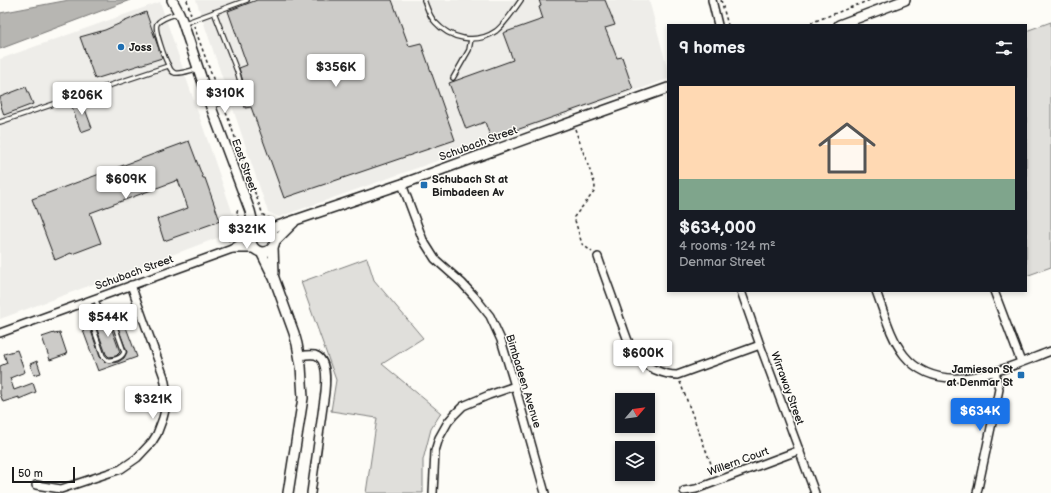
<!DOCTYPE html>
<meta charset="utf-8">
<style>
:root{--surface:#171b24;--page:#242831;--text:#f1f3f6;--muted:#9ea1a6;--accent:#1a73e8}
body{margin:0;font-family:"Balsamiq Sans",sans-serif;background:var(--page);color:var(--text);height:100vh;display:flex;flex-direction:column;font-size:15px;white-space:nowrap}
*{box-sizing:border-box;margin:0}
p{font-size:13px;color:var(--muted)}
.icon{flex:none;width:22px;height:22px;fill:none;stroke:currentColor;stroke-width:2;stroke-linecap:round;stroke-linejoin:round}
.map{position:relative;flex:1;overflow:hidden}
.details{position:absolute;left:667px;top:24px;width:360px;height:268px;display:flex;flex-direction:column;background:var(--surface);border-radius:0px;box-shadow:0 2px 6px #0003}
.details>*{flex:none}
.needle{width:26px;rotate:61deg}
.fabs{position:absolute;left:615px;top:393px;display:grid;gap:8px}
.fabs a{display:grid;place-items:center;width:40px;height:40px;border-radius:0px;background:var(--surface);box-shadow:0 2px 6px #0003;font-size:20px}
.scale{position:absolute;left:12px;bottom:10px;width:63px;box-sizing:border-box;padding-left:4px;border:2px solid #1c1c1c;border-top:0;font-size:11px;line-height:14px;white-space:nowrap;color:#1c1c1c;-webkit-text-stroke:3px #fdfcf7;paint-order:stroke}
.price{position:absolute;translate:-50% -34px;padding:0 9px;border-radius:4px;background:#fff;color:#222;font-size:13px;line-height:26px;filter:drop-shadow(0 1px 2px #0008)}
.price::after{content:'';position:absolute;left:50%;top:24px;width:12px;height:9px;margin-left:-6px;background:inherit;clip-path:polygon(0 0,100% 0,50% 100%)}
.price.selected{background:var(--accent);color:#fff}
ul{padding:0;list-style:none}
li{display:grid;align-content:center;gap:8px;height:212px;padding:0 12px}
li span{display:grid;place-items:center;height:124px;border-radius:0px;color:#555}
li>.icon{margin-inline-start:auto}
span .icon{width:72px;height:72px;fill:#fffc;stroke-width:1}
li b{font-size:17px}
h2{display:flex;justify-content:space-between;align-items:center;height:48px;padding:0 12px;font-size:17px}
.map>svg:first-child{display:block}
</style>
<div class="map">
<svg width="1051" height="493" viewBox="0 0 1051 493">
<rect width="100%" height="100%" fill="#fdfcf7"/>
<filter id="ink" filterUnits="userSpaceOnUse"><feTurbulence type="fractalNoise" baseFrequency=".025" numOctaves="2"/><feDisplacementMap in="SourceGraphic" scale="8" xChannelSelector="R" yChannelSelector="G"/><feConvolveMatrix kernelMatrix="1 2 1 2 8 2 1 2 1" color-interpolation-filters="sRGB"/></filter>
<g filter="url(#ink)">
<g fill="#eeede9">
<polygon points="196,0 649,0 668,71 668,79 279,217 268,212"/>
<polygon points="160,2 237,226 236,231 0,319 0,59"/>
</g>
<g fill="#e0dfdb" stroke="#7e7e7c">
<polygon points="1051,22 1051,267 1026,276 1026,31"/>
<polygon points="367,258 374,280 423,338 382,364 441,413 431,429 423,460 423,493 366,493 377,418 331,411 336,380 301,282"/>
</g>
<polygon fill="#b7b6b2" stroke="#797876" points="69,0 130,0 0,49 0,13"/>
<g fill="#cccbc8" stroke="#1c1c1c">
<polygon points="257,0 392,0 409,46 421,43 455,140 284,198 251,107 245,108 243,93 243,82 239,68 247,65 228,11"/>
<polygon points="539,0 605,0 615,25 605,28 617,58 622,57 633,89 491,139 485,122 466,129 449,83 513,60 503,33 543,19 539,7 541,6"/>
<polygon points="146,12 162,58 95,79 80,37 105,30"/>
<polygon points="26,87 33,104 4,115 0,103 0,97"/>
<polygon points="82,101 92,128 81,132 71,105"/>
<polygon points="189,141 203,178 205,178 220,221 164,241 157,219 188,208 178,180 90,213 101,243 72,254 71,253 55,260 32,199"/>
<polygon points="120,311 137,357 98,371 81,325 88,322 100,357 105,362 109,363 118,362 124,358 127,352 113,314"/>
<polygon points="108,319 120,352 116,356 109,357 106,354 95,324"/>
<polygon points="54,333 54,334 60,333 67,354 50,360 42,337"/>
<polygon points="17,350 25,372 10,378 14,390 33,383 36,392 19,399 19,397 3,402 0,394 0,366 7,363 4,354"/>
<polygon points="37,361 41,373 34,375 30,364"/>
</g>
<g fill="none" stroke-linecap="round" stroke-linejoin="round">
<g stroke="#1c1c1c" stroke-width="6">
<g id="lane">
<path d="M 424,0 C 427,7 429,16 435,22 C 450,39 476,45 496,31 C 505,24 514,10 521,0"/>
<path d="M 179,13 C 173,15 160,18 157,24 C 154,29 165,60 169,66 C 170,69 172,72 175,73 C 182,74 191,70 197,69"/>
<polyline points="185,23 247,0"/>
<polyline points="453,78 469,50 471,39"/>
<path d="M 212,106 C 218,104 237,98 239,94 C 243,88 239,77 237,71 L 214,12"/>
<polyline points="0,122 168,66"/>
<path d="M 88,301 L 92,312 L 93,317 L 92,324 L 103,356 L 107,360 C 113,361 122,358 124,352 L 112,318 L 106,312 L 100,310 L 95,298"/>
</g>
</g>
<g stroke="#1c1c1c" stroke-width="10">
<g id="street">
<polyline points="712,0 718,25"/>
<polyline points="402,184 423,240 435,259 462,283 474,296 490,316 501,340 515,386 545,493"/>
<polyline points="232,249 256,249"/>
<path d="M 598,257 C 605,278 613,298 620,319 C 625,331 628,345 636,356 C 644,367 664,375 677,375 L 760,345"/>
<polyline points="741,291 760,345 815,493"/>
<path d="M 876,291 C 884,312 890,337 904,355 C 941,401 1008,367 1051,351"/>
<polyline points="994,291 1021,362"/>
<polyline points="0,333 232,249 252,236"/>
<path d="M 300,356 C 305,355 310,354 315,355 C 328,359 326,382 325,392 L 311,493"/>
<polyline points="36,485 61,489 121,469 137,458 152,442 157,434 163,418 165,410 166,399 166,388 164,377 131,285"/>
<polyline points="684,491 696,489 800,450"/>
<polyline points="433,493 435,451 439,438 448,422 454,415 463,406 489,395 515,386"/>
<polyline points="977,493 996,404 999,389 995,371"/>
</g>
</g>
<g stroke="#1c1c1c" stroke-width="12">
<g id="secondary">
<polyline points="172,0 179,13 183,23 211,107 250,211 255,231"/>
<polyline points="839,25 905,0"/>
<circle cx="263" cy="240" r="12"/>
<polyline points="269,229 402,184 572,122 668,88"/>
<polyline points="275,241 294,222"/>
<polyline points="273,247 274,273"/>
<polyline points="261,252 274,278 294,333 297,344 301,366 303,398 288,493"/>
</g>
</g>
<g stroke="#1c1c1c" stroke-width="1.5" stroke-dasharray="3 3" stroke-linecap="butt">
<polyline points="187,0 191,15"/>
<polyline points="721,0 728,25"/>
<polyline points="805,25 870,0"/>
<polyline points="194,26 220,98"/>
<polyline points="224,107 263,215 271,219"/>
<polyline points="575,129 594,182 595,187 594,192 574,217 582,244 592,252"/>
<polyline points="229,241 228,237 238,234 239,225 237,211 240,210"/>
<polyline points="680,382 713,469 710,475"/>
</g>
<use href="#lane" stroke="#fdfcf7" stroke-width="3.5"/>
<use href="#street" stroke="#fdfcf7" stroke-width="7"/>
<use href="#secondary" stroke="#fdfcf7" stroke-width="9"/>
</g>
</g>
<g fill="#1f6fb2" stroke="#fdfcf7" stroke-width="1.5">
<circle cx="121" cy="47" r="4"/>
<rect x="420" y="181" width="8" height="8" rx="2"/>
<rect x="1017" y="371" width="8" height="8" rx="2"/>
</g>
<g text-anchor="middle" stroke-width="3" stroke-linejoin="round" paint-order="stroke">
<g font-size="11" font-weight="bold" fill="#1c1c1c" stroke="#fdfcf7" text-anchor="start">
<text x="129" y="51">Joss</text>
<text x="432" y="183">Schubach St at<tspan x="432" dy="13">Bimbadeen Av</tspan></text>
<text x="1013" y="373" text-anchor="end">Jamieson St<tspan x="1013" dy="13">at Denmar St</tspan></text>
</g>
<g font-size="11" fill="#1c1c1c" stroke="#fdfcf7">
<text transform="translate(478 143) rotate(-20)" y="4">Schubach Street</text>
<text transform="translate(245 165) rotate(70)" y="4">East Street</text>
<text transform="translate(134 272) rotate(-20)" y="4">Schubach Street</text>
<text transform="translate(524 381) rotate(73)" y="4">Bimbadeen Avenue</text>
<text transform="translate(788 388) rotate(70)" y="4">Wirraway Street</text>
<text transform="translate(738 461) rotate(-20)" y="4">Willern Court</text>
</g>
</g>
</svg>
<div class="fabs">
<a><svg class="needle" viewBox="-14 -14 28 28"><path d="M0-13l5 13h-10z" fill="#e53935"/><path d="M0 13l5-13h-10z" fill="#9ea1a6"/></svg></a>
<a><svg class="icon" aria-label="layers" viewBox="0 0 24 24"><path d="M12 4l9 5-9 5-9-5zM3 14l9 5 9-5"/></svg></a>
</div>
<div class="scale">50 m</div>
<b class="price" style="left:336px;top:88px">$356K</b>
<b class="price" style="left:225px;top:114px">$310K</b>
<b class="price" style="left:82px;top:116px">$206K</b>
<b class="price" style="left:126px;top:200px">$609K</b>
<b class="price" style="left:247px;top:250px">$321K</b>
<b class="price" style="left:108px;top:338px">$544K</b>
<b class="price" style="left:643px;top:374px">$600K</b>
<b class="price" style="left:153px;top:420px">$321K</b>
<b class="price selected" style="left:980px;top:432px">$634K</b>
<section class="details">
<h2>9 homes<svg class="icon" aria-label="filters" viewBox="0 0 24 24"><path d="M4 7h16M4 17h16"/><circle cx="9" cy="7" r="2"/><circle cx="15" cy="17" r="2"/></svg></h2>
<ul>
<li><span style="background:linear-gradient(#ffd9b3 75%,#7fa58c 0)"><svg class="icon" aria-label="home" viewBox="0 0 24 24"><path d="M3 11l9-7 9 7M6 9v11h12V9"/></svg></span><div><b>$634,000</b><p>4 rooms · 124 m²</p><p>Denmar Street</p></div></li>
</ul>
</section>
</div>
